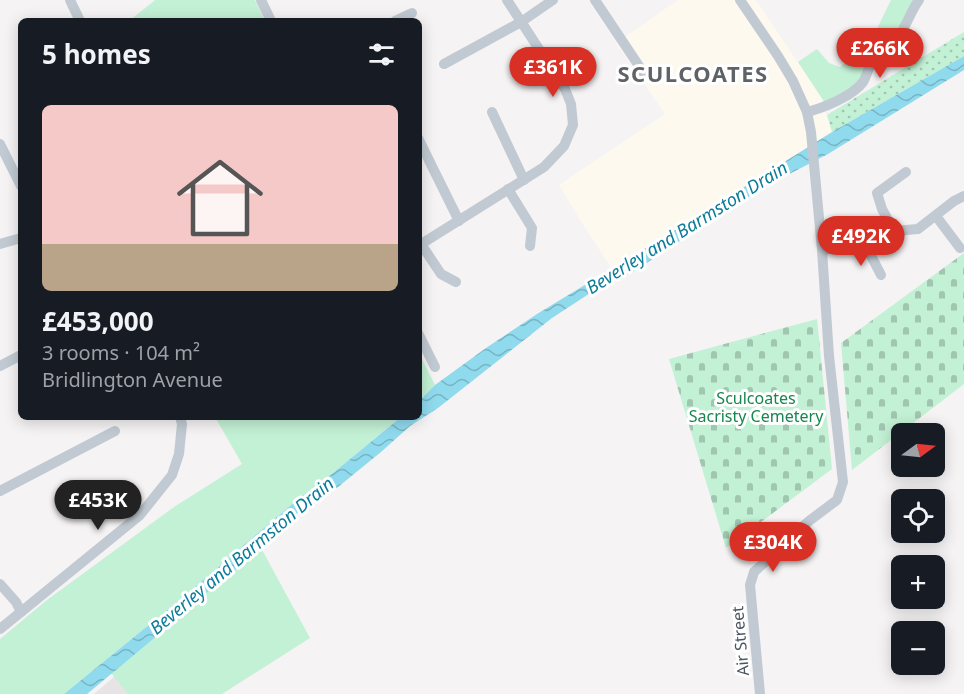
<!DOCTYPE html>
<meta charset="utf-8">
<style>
:root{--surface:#171b24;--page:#20242c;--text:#f1f3f6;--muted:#9ea1a6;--line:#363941;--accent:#d93025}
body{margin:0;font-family:"Noto Sans",sans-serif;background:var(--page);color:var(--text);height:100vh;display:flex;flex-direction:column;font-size:22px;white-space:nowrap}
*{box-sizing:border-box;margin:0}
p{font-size:20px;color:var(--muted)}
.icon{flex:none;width:33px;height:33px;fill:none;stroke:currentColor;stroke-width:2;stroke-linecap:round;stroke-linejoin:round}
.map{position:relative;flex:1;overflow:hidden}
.panel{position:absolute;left:18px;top:18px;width:404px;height:402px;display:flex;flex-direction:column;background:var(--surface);border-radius:9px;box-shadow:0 3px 15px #0003}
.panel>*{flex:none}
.needle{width:39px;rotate:75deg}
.fabs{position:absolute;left:891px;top:423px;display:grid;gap:12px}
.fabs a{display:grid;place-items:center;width:54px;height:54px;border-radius:9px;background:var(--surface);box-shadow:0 3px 15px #0003;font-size:30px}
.price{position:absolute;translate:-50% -51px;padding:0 14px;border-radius:21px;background:var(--accent);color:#fff;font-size:20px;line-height:39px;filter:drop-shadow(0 2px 3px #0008)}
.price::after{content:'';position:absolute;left:50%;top:36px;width:18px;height:14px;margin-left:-9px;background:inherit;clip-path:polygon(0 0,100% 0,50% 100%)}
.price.current{background:#222;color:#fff}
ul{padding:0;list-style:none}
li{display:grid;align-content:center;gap:12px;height:318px;padding:0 24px}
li+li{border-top:2px solid var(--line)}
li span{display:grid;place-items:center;height:186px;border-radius:9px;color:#555}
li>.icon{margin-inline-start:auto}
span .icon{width:108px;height:108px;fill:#fffc;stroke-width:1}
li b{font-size:26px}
h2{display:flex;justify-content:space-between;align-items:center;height:72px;padding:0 24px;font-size:26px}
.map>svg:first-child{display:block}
</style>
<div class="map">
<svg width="964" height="694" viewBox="0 0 964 694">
<defs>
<pattern id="grass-dots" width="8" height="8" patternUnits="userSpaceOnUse" patternTransform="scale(1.5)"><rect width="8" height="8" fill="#c3f1d5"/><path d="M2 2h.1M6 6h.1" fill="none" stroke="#a0c6b0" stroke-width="1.8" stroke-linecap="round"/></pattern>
<pattern id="cemetery-stones" width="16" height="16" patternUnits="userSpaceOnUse" patternTransform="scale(1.5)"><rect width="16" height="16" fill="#c3f1d5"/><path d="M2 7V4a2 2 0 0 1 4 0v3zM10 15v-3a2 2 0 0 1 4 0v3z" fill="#a0c6b0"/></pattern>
<pattern id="water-waves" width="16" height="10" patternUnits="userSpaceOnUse" patternTransform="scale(1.5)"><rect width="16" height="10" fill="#90daee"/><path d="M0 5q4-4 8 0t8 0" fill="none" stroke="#78b4c4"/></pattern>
</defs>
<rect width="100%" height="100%" fill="#f5f3f3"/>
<polygon fill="#fdf9ef" points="678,0 756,0 821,97 832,132 705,212 612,269 582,223 559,185 665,114 616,43"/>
<polygon fill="#e6e4e5" points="115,676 128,694 94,694"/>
<polygon fill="url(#grass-dots)" points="964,32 964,56 832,132 827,115"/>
<g fill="url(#cemetery-stones)">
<polygon points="964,253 964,384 852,470 841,343"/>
<polygon points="817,319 832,469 726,548 669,359"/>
</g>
<g fill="#c3f1d5">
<polygon points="155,0 255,0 265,21 129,21"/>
<polygon points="891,0 916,0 903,28 866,76 827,106 798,62 817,49 829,63 840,67 875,33"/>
<polygon points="418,351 435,385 419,401 418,401"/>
<polygon points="215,417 401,417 327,478 297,500 177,602 64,694 0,694 0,639 47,600 174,507 242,464"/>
<polygon points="261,548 310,638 222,694 128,694 111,673 152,640 196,601"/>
</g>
<polygon fill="url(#water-waves)" points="964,56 964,70 828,154 768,185 710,221 633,272 601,286 552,318 438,408 410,426 381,452 322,500 313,502 310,508 302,509 252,557 196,601 152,640 87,694 64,694 177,602 297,500 327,478 401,417 418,417 419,401 435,385 486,348 537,314 705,212 832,132"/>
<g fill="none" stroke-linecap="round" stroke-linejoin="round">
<g stroke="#c1cad2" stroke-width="10">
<polyline points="70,0 80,21"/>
<polyline points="261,0 271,21"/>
<polyline points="595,0 645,75"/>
<polyline points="740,0 778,56 793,81 807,112 811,132 822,250 829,356 843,482 837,500 809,521 754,572 750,585 760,694"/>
<polyline points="395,21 412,13"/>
<polyline points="444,64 521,22 553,0"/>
<polyline points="492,112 524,180"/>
<path d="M 807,112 C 823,108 853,96 863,82 C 867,76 868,68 872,61 C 878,51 889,49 896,40 C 906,28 910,12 919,0"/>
<polyline points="418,138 459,221"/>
<polyline points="0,144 21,186"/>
<polyline points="508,189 532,228 530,246"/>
<polyline points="936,216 960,248"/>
<polyline points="894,231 918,229 954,201 964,196"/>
<polyline points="0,244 21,238"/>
<polyline points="421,244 441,274 456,282"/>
<polyline points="418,246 544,167 564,146 573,125 571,104 565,89 507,0"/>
<polyline points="866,246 881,275"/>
<polyline points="822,250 847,246 866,246 884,238 894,231 882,209 877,193 906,172"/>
<polyline points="418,333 435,367"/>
<polyline points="0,366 21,355"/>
<polyline points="0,491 115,431"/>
<polyline points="0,584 16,602 21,612"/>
<polyline points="0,629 140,515 172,475 179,454 182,424 180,417"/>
</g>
</g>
<g text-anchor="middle" stroke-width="6" stroke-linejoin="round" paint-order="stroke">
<g font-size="16" fill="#17864f" stroke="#fff">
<text x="756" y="404">Sculcoates<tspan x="756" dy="18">Sacristy Cemetery</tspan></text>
</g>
<g font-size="16" fill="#4a5661" stroke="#fff">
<text transform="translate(740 641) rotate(-95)" y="6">Air Street</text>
</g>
<g font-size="18" font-style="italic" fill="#0c7c9b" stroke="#fff">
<text transform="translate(687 228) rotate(-32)" y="6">Beverley and Barmston Drain</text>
<text transform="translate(242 556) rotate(-40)" y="6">Beverley and Barmston Drain</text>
</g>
<g font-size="22" font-weight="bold" letter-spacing="1.5" fill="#5f6368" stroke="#fff">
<text x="693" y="82">SCULCOATES</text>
</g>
</g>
</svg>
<div class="fabs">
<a><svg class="needle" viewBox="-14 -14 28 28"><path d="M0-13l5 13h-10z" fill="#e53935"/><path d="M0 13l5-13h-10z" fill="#9ea1a6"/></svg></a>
<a><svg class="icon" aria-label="locate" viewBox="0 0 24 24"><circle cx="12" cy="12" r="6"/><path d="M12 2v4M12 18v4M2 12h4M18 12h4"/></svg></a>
<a>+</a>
<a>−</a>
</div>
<b class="price" style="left:880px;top:79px">£266K</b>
<b class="price" style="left:553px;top:98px">£361K</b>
<b class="price" style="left:861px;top:267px">£492K</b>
<b class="price current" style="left:98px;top:531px">£453K</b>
<b class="price" style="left:773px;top:573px">£304K</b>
<section class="panel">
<h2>5 homes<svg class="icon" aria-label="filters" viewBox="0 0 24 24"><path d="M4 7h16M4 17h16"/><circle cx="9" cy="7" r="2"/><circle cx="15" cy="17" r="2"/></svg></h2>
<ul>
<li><span style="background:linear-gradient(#f6c9c9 75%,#b9a48a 0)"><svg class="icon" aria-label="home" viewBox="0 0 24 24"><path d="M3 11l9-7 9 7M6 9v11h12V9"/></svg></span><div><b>£453,000</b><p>3 rooms · 104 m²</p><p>Bridlington Avenue</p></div></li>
</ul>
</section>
</div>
